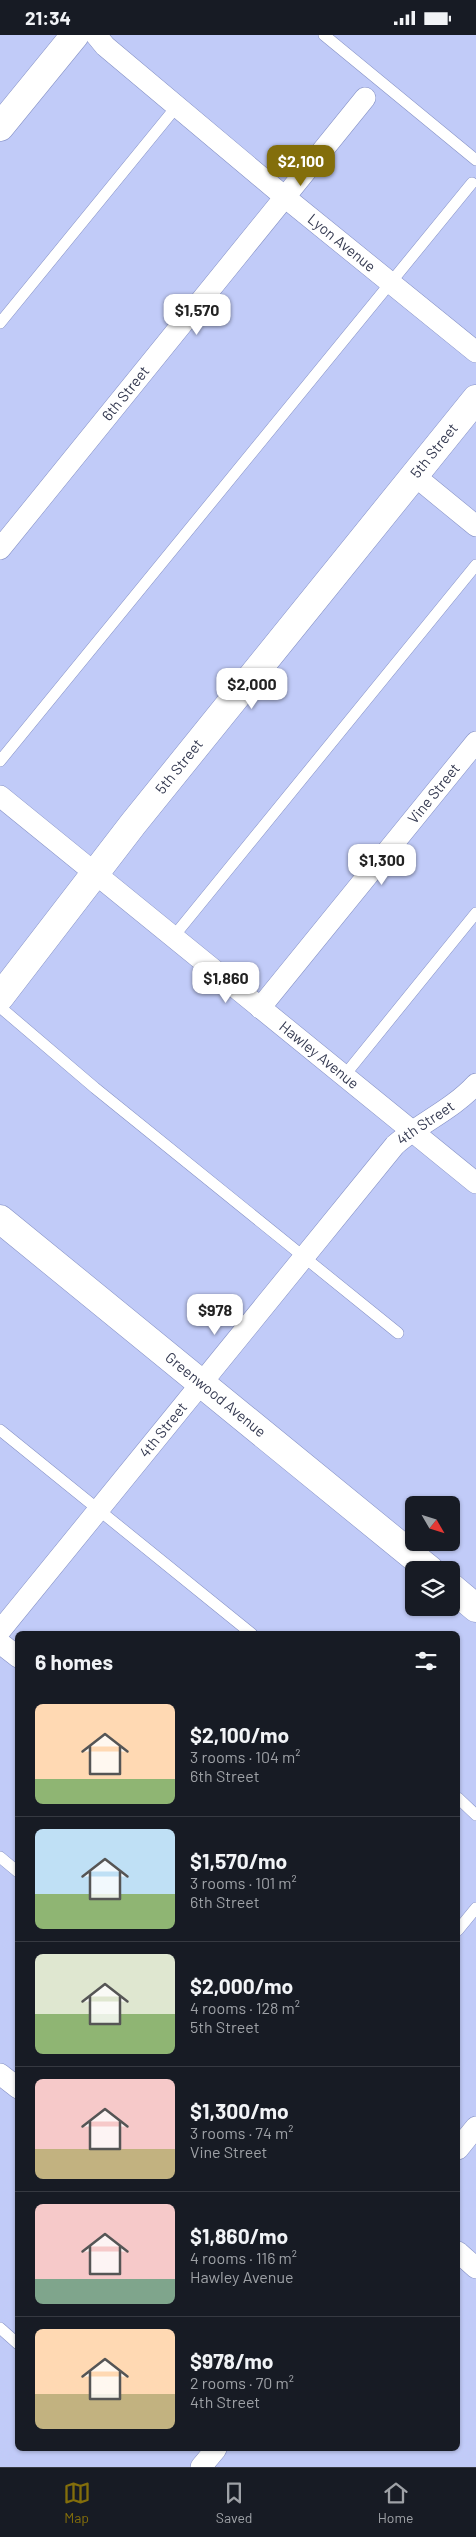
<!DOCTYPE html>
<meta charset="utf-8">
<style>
:root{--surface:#171b24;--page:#20242c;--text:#f1f3f6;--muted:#9ea1a6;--line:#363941;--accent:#836e0b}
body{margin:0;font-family:Barlow,sans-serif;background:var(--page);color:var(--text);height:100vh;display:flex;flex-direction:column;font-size:19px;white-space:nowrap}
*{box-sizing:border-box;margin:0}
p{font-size:16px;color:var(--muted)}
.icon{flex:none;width:28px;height:28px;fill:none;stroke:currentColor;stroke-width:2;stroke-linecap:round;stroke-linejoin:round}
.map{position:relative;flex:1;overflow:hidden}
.drawer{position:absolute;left:15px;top:1596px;width:445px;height:820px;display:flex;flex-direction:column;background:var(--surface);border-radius:8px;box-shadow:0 1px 4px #0004}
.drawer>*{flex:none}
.needle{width:32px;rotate:129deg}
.controls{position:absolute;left:405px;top:1461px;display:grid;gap:10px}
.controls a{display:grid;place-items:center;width:55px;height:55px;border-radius:8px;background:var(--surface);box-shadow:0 1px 4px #0004;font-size:25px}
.price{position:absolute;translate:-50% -42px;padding:0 11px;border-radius:10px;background:#fff;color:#222;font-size:16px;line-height:32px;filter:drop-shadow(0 1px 2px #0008)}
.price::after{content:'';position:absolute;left:50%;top:30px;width:15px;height:11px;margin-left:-8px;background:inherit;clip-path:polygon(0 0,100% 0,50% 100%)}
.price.current{background:var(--accent);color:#fff}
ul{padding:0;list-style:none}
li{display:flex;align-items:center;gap:15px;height:125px;padding:0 20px}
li+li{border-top:1px solid var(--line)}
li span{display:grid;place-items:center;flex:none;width:140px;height:100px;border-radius:8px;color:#555}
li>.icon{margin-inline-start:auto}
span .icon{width:60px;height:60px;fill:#fffc;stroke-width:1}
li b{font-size:21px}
h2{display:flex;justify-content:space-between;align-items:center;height:60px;padding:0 20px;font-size:21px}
.status{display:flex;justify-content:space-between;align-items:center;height:35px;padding:0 25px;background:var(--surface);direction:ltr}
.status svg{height:14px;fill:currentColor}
.tabs{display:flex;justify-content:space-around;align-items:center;height:70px;border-top:1px solid var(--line);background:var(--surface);font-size:14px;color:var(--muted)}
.tabs a{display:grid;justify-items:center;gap:2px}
.tabs .current{color:var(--accent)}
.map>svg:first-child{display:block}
</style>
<div class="status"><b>21:34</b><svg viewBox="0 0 49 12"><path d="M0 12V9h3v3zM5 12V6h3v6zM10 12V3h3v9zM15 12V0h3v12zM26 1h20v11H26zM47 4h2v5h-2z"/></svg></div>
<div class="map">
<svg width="476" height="2432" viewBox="0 0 476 2432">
<rect width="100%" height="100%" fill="#c1cbf8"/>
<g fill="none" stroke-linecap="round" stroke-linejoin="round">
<g stroke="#8692c6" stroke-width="12">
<g id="lane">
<polyline points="324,0 476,125"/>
<polyline points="0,288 177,71"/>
<polyline points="0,726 472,148"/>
<polyline points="174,901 476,530"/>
<polyline points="0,972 95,1053 398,1298"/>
<polyline points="344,1041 476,878"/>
<polyline points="0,1395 252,1599"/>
<polyline points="458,1763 476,1780"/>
<polyline points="0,1822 18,1837"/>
<polyline points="458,1895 476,1873"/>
<polyline points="0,2293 18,2309"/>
</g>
</g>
<g stroke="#8692c6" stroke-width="22">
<g id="street">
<path id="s1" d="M 96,0 L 105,11 L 286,163 L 476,317"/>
<polyline points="415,441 476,491"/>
<path id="s2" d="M 0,514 L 365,63"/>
<path id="s3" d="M 0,761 L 476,1148"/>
<path id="s4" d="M 260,973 L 476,707"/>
<path id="s5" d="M 0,1596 L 395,1110 C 420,1088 452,1075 476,1049"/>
<polyline points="0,1608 18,1622"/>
<polyline points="0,2039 18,2053"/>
<polyline points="458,2114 476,2092"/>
<polyline points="458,2217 476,2233"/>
<polyline points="201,2432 216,2414"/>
</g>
</g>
<g stroke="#8692c6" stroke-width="29">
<g id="secondary">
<path id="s6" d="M 0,962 L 133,789 L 476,364"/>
<path id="s7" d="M 0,1184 L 430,1535"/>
<polyline points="451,1552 476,1573"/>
</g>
</g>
<g stroke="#8692c6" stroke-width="29">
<polyline id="primary" points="0,92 75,0"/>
</g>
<use href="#lane" stroke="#fff" stroke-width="11"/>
<use href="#street" stroke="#fff" stroke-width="21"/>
<use href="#secondary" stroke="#fff" stroke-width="28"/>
<use href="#primary" stroke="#fff" stroke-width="28"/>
</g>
<g text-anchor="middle" stroke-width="4.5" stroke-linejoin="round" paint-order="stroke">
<g font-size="15" fill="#353a51" stroke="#d1d9fb">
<text dy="5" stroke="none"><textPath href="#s1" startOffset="322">Lyon Avenue</textPath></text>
<text dy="5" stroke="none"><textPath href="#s2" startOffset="200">6th Street</textPath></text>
<text dy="5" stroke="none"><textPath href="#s6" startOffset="698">5th Street</textPath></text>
<text dy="5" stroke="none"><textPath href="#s6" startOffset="292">5th Street</textPath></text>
<text dy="5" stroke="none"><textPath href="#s4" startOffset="276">Vine Street</textPath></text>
<text dy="5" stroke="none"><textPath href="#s3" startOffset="411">Hawley Avenue</textPath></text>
<text dy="5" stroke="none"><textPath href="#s5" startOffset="664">4th Street</textPath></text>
<text dy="5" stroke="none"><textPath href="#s7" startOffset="278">Greenwood Avenue</textPath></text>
<text dy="5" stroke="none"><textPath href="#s5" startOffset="259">4th Street</textPath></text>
</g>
</g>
</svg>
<div class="controls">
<a><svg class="needle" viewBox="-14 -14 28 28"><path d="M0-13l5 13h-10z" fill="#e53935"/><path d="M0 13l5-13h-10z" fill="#9ea1a6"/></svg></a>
<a><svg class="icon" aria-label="layers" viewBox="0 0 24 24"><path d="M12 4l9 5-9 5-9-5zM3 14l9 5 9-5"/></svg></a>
</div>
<b class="price current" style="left:301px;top:152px">$2,100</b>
<b class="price" style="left:197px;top:301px">$1,570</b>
<b class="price" style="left:252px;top:675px">$2,000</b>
<b class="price" style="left:382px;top:851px">$1,300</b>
<b class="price" style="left:226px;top:969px">$1,860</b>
<b class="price" style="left:215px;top:1301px">$978</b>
<section class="drawer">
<h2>6 homes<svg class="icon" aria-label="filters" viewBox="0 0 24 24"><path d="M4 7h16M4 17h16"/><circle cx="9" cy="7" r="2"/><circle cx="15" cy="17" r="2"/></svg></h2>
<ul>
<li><span style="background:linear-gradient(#ffd9b3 75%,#8fb573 0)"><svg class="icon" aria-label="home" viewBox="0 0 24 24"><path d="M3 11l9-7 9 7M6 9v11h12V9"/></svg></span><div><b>$2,100/mo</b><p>3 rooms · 104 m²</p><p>6th Street</p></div></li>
<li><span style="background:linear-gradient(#bfe0f5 65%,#8fb573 0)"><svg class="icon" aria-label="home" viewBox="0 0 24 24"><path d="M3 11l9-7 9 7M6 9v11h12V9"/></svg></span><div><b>$1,570/mo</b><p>3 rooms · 101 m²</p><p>6th Street</p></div></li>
<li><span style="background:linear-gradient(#dfe7d0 60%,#8fb573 0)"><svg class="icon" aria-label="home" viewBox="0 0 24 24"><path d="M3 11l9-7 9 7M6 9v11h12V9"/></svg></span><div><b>$2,000/mo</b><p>4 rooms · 128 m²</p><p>5th Street</p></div></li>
<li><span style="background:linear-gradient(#f6c9c9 70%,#c2b280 0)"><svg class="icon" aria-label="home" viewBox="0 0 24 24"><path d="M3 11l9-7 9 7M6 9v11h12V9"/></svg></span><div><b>$1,300/mo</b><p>3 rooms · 74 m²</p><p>Vine Street</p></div></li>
<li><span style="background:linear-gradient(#f6c9c9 75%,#7fa58c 0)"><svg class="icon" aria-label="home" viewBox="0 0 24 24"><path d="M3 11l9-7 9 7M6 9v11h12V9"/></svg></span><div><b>$1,860/mo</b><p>4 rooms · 116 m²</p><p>Hawley Avenue</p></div></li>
<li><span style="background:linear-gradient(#ffd9b3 65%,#c2b280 0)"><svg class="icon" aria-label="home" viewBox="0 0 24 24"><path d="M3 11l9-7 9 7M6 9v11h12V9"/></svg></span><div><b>$978/mo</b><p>2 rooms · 70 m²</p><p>4th Street</p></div></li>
</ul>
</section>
</div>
<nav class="tabs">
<a class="current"><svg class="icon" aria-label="map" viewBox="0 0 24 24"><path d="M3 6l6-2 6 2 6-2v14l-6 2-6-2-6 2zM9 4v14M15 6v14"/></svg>Map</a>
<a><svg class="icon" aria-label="saved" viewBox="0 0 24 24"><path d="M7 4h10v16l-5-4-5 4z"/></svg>Saved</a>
<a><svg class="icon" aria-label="home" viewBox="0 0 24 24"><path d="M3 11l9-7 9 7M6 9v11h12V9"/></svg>Home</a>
</nav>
